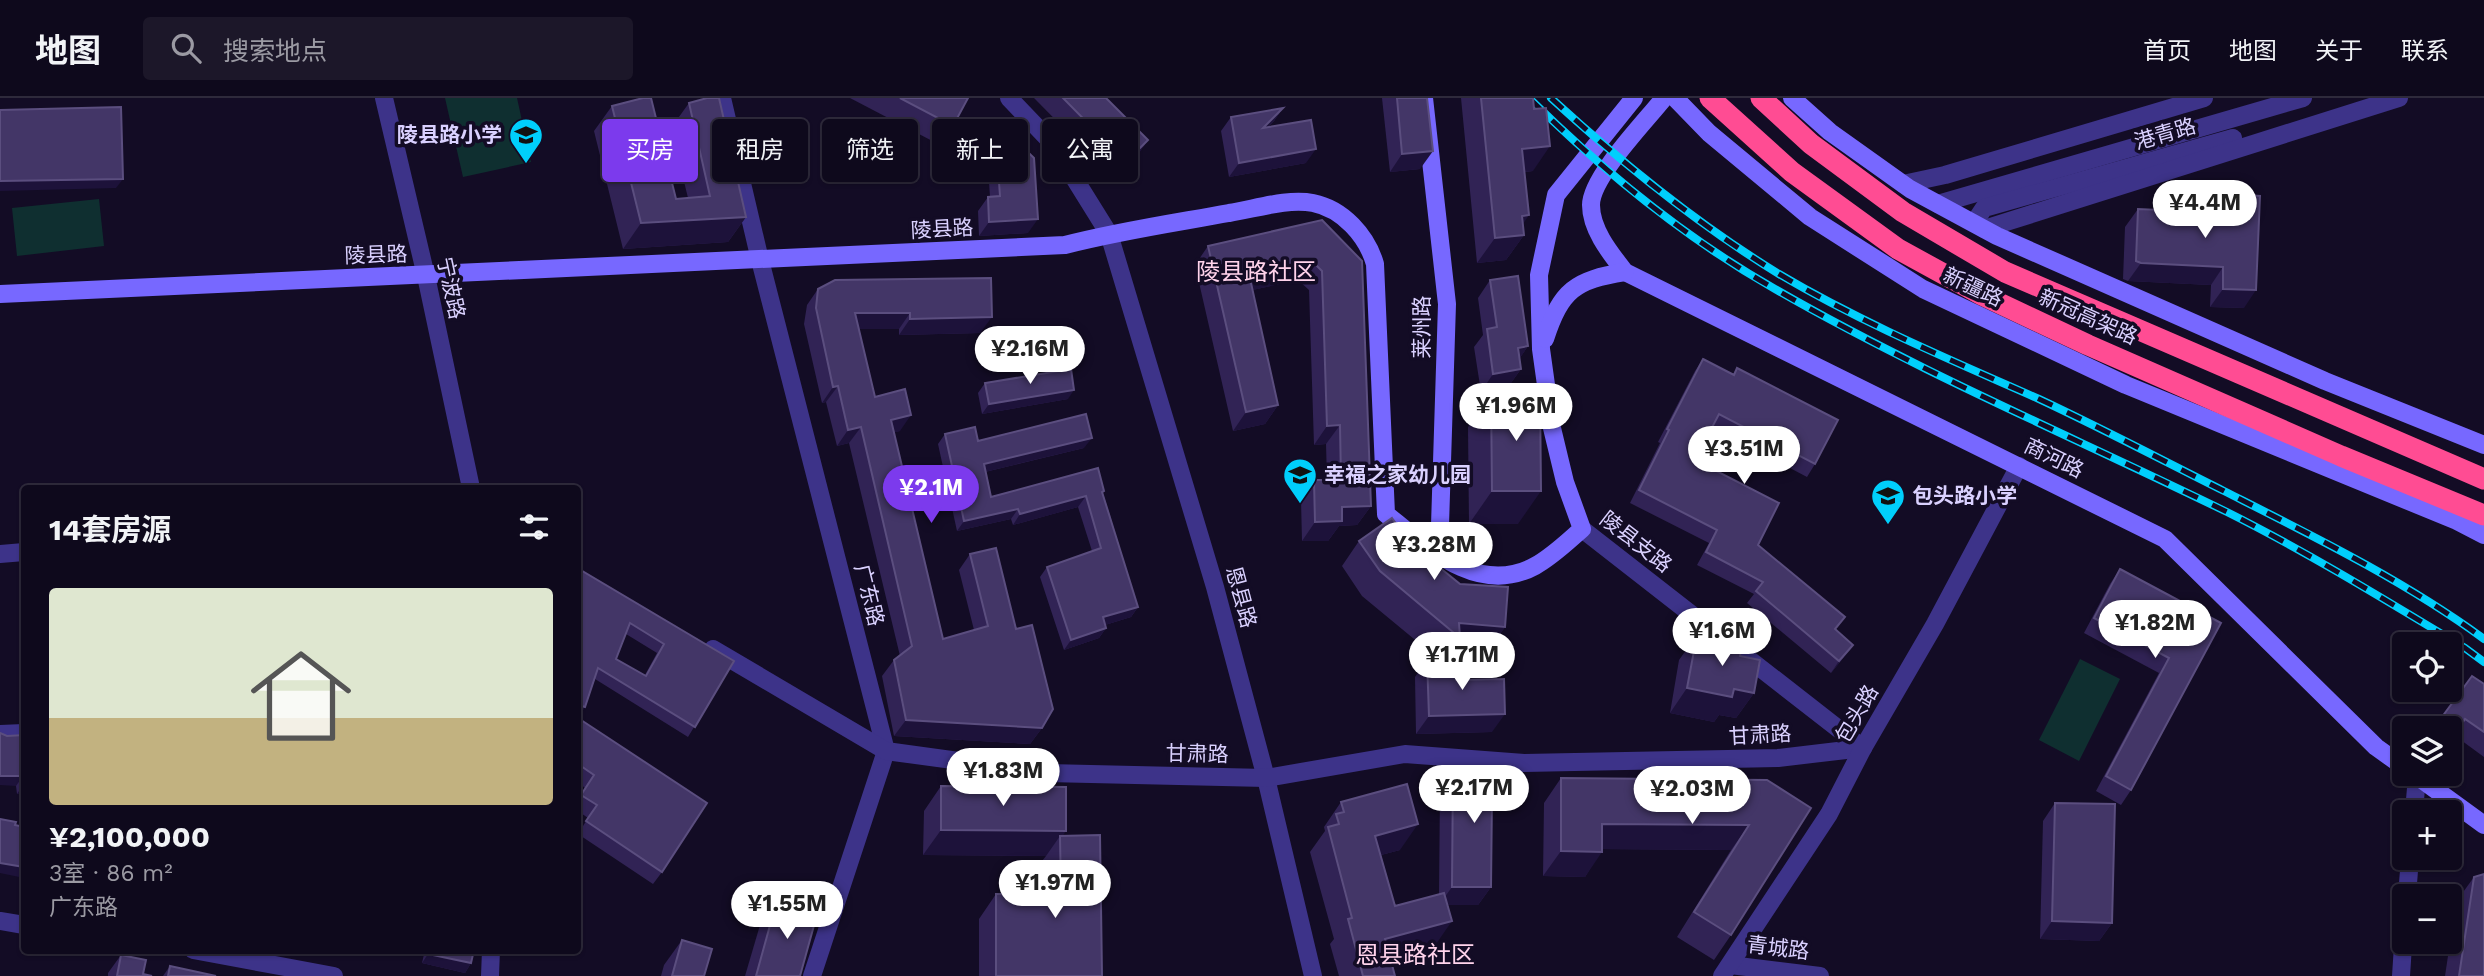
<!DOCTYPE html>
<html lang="zh">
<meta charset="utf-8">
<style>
:root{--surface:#0e091c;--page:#1c1729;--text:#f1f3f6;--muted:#9b9aa3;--line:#2e2a3b;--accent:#7c3aed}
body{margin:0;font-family:"Work Sans","Noto Sans SC",sans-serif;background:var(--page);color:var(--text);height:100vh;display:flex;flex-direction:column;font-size:26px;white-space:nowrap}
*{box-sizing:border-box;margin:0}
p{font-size:23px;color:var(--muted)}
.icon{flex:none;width:38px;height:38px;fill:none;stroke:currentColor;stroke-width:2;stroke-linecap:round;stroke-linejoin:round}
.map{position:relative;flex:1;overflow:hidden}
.details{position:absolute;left:21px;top:387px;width:560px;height:469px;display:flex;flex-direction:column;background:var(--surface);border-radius:7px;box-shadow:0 2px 5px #0004,0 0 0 2px var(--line)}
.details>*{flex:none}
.banner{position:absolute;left:602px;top:21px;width:665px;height:63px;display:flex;gap:14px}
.buttons{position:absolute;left:2392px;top:534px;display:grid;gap:14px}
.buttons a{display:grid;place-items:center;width:70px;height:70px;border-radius:7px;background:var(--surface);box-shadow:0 2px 5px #0004,0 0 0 2px var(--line);font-size:35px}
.price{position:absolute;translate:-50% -60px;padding:0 16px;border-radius:24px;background:#fff;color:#222;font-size:23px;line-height:46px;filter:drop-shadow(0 2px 4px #0008)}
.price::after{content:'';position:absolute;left:50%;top:42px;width:21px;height:16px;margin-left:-10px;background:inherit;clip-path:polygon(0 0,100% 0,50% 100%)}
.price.on{background:var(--accent);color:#fff}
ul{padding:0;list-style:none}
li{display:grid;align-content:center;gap:14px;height:371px;padding:0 28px}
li+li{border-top:2px solid var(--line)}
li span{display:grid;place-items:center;height:217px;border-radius:7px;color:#555}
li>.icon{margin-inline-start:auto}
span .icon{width:126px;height:126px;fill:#fffc;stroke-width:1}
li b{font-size:30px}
h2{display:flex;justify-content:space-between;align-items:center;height:84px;padding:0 28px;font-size:30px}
.pill{padding:0 24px;border-radius:7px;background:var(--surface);box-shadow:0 2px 5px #0004,0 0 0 2px var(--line);font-size:24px;line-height:63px}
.pill.on{background:var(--accent);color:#fff}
header{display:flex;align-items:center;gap:42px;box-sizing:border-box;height:98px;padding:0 35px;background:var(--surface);border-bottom:2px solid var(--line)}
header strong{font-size:33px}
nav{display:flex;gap:38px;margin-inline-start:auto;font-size:24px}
.search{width:490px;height:63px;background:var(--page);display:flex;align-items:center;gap:18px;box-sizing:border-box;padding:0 24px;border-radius:7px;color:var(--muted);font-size:26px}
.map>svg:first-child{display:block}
</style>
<header>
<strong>地图</strong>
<div class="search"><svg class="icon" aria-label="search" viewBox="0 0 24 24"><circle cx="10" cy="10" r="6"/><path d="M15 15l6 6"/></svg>搜索地点</div>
<nav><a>首页</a><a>地图</a><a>关于</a><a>联系</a></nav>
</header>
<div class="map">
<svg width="2484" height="878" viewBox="0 0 2484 878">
<rect width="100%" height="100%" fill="#130c25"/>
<g fill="#0f2f30">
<polygon points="445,0 517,0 531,64 463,79"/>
<polygon points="99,101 104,148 17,158 12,110"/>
<polygon points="2080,561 2120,581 2079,663 2039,642"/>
</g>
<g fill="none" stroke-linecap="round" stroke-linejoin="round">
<g stroke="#3d3389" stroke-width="18">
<polyline points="384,0 426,178 471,390"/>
<polyline points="722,0 760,162 886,653 812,878"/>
<polyline points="1009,0 1053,46 1109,136 1215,489 1266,680 1313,878"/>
<polyline points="1903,86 1945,77 2204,0"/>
<polyline points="1938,106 2303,0"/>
<polyline points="1974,125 1984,110 2233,40"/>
<polyline points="1984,131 2399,0"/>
<polyline points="1582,431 1863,650"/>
<polyline points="0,456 24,454"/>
<polyline points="713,551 886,653 1047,675 1266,680 1405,656 1524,665 1778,660 1863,650"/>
<polyline points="0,636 24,635"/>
<polyline points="2414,714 2417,678"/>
<polyline points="2407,798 2410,760"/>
<polyline points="0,823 24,827"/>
<polyline points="193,852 334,878"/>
<polyline points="1730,867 1820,878"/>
<polyline points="490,878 491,852"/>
<polyline points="1722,878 1829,716 1863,650 1935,526 2019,368"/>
<polyline points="2401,878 2404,832"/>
</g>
<g stroke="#7768ff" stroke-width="18">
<polyline points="1424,0 1447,206 1439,459"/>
<path d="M 1664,0 C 1646,23 1591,79 1591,107 C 1591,132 1611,156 1625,174 L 2165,441 L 2376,649 L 2404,669"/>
<polyline points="1675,0 1709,35 1810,119 1923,191 2126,287 2457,423 2484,437"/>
<polyline points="1792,0 1830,34 1910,91 1997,138 2325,283 2484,347"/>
<path d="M 0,196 L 1065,147 C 1119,133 1174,125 1229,115 C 1255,111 1287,100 1313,105 C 1343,111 1367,138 1375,166 L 1386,416 C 1427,449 1478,499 1535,468 C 1553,458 1567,444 1582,431 L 1565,384 L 1552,330 L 1541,251 L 1539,177 L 1556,97 L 1634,0"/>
<path d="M 1545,241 C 1561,192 1575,182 1625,174"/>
<polyline points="2414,676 2484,727"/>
</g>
<g stroke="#ff4c93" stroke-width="21">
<polyline points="1710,0 1792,74 1898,151 1982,197 2088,247 2341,358 2484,417"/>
<polyline points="1761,0 1811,46 1903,114 2005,174 2484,381"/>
</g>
<g stroke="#00cffc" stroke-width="8">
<g id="rail">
<path d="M 1529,0 C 1602,72 1685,140 1775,191 C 1921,275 2076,340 2227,414 C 2309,455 2387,503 2465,550 L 2484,564"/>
<path d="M 1551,0 C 1622,65 1697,126 1779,176 C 1862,225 1951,262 2039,301 C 2101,330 2162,362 2224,393 C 2311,437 2405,483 2484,541"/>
</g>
</g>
<use href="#rail" stroke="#130c25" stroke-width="5" stroke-dasharray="16" stroke-linecap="butt"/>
</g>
<g fill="#312355" fill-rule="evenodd">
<polygon points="850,0 968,0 953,28 940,47"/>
<polygon points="1034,0 1106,0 1148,42 1136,59 1114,81"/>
<polygon points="1382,0 1427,0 1420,71 1390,74"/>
<polygon points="1461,0 1533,0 1533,73 1525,74 1523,127 1524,137 1506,162 1477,165"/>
<polygon points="689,5 746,119 728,144 623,151 594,33 612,8 676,101 688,100 671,30"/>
<polygon points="1283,10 1274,23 1267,30 1306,65 1229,79 1221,33 1231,19"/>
<polygon points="1005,32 1028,135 979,138 978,113 988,99 990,99 989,84 973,70 983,56"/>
<polygon points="2229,96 2244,210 2210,209 2211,187 2128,183 2123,181 2125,129 2138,111 2216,115"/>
<polygon points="1322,122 1371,408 1357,427 1339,428 1328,443 1302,443 1301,402 1314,382 1327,382 1326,346 1314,347 1309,192 1298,182 1252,192 1278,307 1265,326 1233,333 1195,167 1208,148"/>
<polygon points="835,182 980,235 899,237 899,231 859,231 875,299 900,333 894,334 943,541 974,532 959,472 970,456 1016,531 1042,630 1030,646 894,638 882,578 894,562 900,558 849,345 837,348 826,304 822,305 804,226 807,207 818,191"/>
<polygon points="1490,182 1528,248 1519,261 1521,271 1508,289 1481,294 1474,249 1483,237 1478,200"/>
<polygon points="1703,261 1733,276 1737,270 1815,366 1807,379 1712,329 1695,362 1758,447 1836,532 1844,559 1831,575 1747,505 1754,496 1697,467 1709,445 1630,405 1660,345 1658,344 1695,273"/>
<polygon points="985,285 1068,301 982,316 978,295"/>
<polygon points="1491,296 1518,426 1469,426 1468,329"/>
<polygon points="945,336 978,343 1084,350 985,374 991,399 1104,393 1103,395 1138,509 1131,519 1105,527 1106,530 1099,540 1064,552 1040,479 1047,469 1092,453 1078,409 1013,427 1011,421 957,433 938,346"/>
<polygon points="1359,443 1412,447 1505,529 1487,554 1452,551 1446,560 1456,582 1492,634 1416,636 1415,579 1427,561 1437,560 1362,498 1342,468"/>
<path d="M 578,469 L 579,471 L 734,563 L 688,639 L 595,581 L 579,619 L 578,618 ZM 626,536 L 657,555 L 645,577 L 616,561 Z"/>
<polygon points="2120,471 2221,525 2131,692 2121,707 2096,693 2159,575 2084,535 2110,486"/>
<polygon points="1697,537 1740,558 1754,595 1736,620 1719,617 1714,624 1670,615 1679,562"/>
<polygon points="2472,578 2484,586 2484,659 2454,637 2450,643 2450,630 2435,630"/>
<polygon points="578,620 662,774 653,786 578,736 588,720 578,713 578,702 585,690 578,684"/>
<polygon points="24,637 24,696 17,696 16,688 7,638"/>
<polygon points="1453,671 1492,714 1491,789 1478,807 1447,807 1434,849 1390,860 1395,878 1339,878 1330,846 1334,841 1310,754 1325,733 1324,729 1341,704 1400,752 1381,757 1395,808 1439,796 1440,689"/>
<polygon points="1561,680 1767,682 1731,837 1714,862 1677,839 1731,752 1602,751 1585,779 1543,778 1544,705"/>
<polygon points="941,688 1063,738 1102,878 979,878 979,821 996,796 1043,796 1042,763 1046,758 923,757 924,713"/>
<polygon points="2055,705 2112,825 2099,843 2040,841 2043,723"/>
<polygon points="2474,779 2484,878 2445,878 2456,804"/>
<polygon points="777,802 800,878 745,878 760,827"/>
<polygon points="682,842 704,878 661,878 664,867"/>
<polygon points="425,852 474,852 471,865 465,875 422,865"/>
<polygon points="121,857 143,876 152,878 108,878 108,875"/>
<polygon points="170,868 216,878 163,878"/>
</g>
<g fill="#1d123a">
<polygon points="1283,10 1274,23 1253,44 1263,30"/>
<polygon points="1148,42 1136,59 1114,81 1126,64"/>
<polygon points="1550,48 1533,73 1505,76 1522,51"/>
<polygon points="1316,51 1306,65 1229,79 1239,65"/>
<polygon points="1433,53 1420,71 1390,74 1402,56"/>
<polygon points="123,81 116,90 0,93 0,83"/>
<polygon points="1529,117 1515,138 1524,137 1506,162 1477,165 1495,140 1522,118"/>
<polygon points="746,119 728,144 623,151 641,125"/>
<polygon points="1038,121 1028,135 979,138 989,124"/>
<polygon points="1311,162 1298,182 1235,196 1249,176"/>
<polygon points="2141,165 2223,169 2211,187 2128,183"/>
<polygon points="2223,191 2256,192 2244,210 2210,209"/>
<polygon points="855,215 910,215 899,231 844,231"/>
<polygon points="992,219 980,235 899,237 910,221"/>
<polygon points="1528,248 1516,266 1518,250"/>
<polygon points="1521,271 1508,289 1481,294 1493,276"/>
<polygon points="838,288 826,304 822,305 833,289"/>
<polygon points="1074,292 1068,301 982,316 989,306"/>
<polygon points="1278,307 1265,326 1233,333 1246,314"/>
<polygon points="911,317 900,333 880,338 891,322"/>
<polygon points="1340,327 1326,346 1314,347 1327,328"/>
<polygon points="861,329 849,345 837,348 848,332"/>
<polygon points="1092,340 1084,350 976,376 984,366"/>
<polygon points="1492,393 1541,393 1518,426 1469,426"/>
<polygon points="1086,398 1078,409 1013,427 1020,416"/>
<polygon points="1371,408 1357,427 1339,428 1328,443 1302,443 1315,424 1342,409"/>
<polygon points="1018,411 1011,421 957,433 964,423"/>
<polygon points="1138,509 1131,519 1095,530 1103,519"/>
<polygon points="1459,525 1505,529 1487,554 1452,551 1460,540"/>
<polygon points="1106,530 1099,540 1064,552 1071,542"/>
<polygon points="1853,547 1844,559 1831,575 1839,563"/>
<polygon points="1687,590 1734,591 1754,595 1736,620 1719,617 1714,624 1670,615"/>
<polygon points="578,607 585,609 579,619 578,618"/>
<polygon points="1505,616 1492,634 1416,636 1429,618"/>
<polygon points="906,622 1042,630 1030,646 894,638"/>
<polygon points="0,678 23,678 16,688 0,687"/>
<polygon points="23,687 24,687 24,696 17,696"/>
<polygon points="1492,697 1504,697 1491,715"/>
<polygon points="1418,726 1400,752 1358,763 1375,738"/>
<polygon points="1602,726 1749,727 1731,752 1585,751"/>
<polygon points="941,732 1066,733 1060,742 1060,738 1046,758 923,757"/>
<polygon points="1561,753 1602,754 1585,779 1543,778"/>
<polygon points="0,765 24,769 24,780 0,775"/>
<polygon points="1452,789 1491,789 1478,807 1439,807"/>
<polygon points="1452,823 1434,849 1368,866 1385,841"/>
<polygon points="2052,823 2112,825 2099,843 2040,841"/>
<polygon points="428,856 471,865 465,875 422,865"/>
</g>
<g fill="#433667" stroke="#5b4e7f" stroke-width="2" fill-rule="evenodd">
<polygon points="643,0 651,0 676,101 710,98 689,5 707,0 719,0 746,119 641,125 612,8"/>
<polygon points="900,0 968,0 953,28"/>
<polygon points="1063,0 1106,0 1148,42 1126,64"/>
<polygon points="1397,0 1427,0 1433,53 1402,56"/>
<polygon points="1481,0 1533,0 1534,11 1546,10 1550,48 1522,51 1529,117 1522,118 1524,137 1495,140"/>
<polygon points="121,9 123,81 0,83 0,12"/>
<polygon points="1283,10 1263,30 1311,22 1316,51 1239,65 1231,19"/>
<polygon points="1005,32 1034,60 1038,121 989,124 988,99 1000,98 998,70 983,56"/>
<polygon points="2229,96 2260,98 2256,192 2223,191 2223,169 2141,165 2136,163 2138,111 2228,115"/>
<polygon points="1322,122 1362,163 1371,408 1342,409 1342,423 1315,424 1314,382 1341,382 1340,327 1327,328 1322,173 1311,162 1249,176 1278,307 1246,314 1208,148"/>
<polygon points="1518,178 1528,248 1518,250 1521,271 1493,276 1487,231 1497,229 1490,182"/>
<polygon points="991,180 992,219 910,221 910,215 855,215 875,299 905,291 911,317 891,322 943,541 988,528 970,456 996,450 1016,531 1032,527 1053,611 1042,630 906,622 894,562 912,548 861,329 848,332 838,288 833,289 816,210 818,191 835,182"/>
<polygon points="1703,261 1734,277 1737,270 1838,322 1815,366 1719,316 1695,362 1779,405 1758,447 1845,519 1835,531 1853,547 1839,563 1756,493 1763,484 1706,454 1717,432 1639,392 1669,332 1667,331"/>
<polygon points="1071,271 1074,292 989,306 985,285"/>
<polygon points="1491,296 1540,296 1541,393 1492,393"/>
<polygon points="1086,316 1092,340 984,366 991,399 1098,370 1104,393 1102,394 1138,509 1103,519 1106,530 1071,542 1047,469 1101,450 1086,398 1020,416 1018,411 964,423 945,336 975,329 978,343"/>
<polygon points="1392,420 1412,447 1460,486 1508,489 1505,529 1459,525 1460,540 1380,473 1359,443"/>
<path d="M 578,469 L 579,471 L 734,563 L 695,629 L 598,570 L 585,609 L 578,607 ZM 630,525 L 664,546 L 646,578 L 616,561 Z"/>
<polygon points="2120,471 2221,525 2131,692 2106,678 2169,560 2094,520"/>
<polygon points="1697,537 1742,545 1740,558 1760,562 1754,595 1734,591 1732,599 1687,590"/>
<polygon points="1455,560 1456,582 1504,581 1505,616 1429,618 1427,561"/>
<polygon points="2472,578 2484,586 2484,634 2465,621 2459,630 2442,619"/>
<polygon points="578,620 707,705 662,774 586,723 597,707 581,697 594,677 578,666"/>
<polygon points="0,635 7,638 24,637 24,687 23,687 23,678 0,678"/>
<polygon points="1453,671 1504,672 1504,697 1492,697 1491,789 1452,789"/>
<polygon points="1561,680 1767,682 1811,710 1731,837 1694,814 1749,727 1602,726 1602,754 1561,753"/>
<polygon points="1407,686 1418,726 1375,738 1395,808 1444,795 1452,823 1385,841 1395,878 1363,878 1348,821 1352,820 1328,729 1339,726 1336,716 1344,714 1341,704"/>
<polygon points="941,688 1066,689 1066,733 941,732"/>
<polygon points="2055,705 2115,706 2112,825 2052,823"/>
<polygon points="0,721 16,724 15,727 24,729 24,769 0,765"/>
<polygon points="1100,737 1102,878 996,878 996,796 1061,796 1060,738"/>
<polygon points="2484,776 2484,878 2459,878 2474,779"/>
<polygon points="777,802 818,813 800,878 756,878"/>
<polygon points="682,842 712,851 704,878 672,878"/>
<polygon points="429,852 474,852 471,865 428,856"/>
<polygon points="121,857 146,862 143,876 152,878 117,878"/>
<polygon points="170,868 216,878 168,878"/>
</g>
<defs>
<g id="school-pin" transform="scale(1.75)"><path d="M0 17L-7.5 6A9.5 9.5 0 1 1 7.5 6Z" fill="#00cffc" stroke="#130c25"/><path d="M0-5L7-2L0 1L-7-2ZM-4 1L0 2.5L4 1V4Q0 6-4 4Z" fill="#111"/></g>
</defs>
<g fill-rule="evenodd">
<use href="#school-pin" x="526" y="37"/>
<use href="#school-pin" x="1300" y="377"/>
<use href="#school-pin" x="1888" y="398"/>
</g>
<g text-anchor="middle" stroke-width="7" stroke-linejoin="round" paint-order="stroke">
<g font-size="21" fill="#dad1ff" stroke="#130c25">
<text transform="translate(2165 36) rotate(-16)" y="7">港青路</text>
<text transform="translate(942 131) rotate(-3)" y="7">陵县路</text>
<text transform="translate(376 157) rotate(-2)" y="7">陵县路</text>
<text transform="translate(1973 189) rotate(25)" y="7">新疆路</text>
<text transform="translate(451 190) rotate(78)" y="7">宁波路</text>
<text transform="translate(2088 219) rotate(24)" y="7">新冠高架路</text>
<text transform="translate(1422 229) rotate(-90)" y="7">莱州路</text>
<text transform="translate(2054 360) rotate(26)" y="7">商河路</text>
<text transform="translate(1636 444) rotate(38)" y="7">陵县支路</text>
<text transform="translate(869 497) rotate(76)" y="7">广东路</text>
<text transform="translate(1241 499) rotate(75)" y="7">恩县路</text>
<text transform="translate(1857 616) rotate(-60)" y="7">包头路</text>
<text transform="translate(1760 637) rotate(-3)" y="7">甘肃路</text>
<text transform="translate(1197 656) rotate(1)" y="7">甘肃路</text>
<text transform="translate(1778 850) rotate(7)" y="7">青城路</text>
</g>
<g font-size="21" font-weight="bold" fill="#dad1ff" stroke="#130c25" text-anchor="start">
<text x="502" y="44" text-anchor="end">陵县路小学</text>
<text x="1324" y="384">幸福之家幼儿园</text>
<text x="1912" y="405">包头路小学</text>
</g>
<g font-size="24" fill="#ffd3eb" stroke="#130c25">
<text x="1256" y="182">陵县路社区</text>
<text x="1415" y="865">恩县路社区</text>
</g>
</g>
</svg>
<div class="buttons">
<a><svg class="icon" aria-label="locate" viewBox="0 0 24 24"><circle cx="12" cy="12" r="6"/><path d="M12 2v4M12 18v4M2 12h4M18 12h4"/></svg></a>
<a><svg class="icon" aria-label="layers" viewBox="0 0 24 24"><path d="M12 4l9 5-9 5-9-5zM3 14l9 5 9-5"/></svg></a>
<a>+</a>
<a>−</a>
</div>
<b class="price" style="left:2205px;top:142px">¥4.4M</b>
<b class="price" style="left:1030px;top:288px">¥2.16M</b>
<b class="price" style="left:1516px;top:345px">¥1.96M</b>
<b class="price" style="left:1744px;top:388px">¥3.51M</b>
<b class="price on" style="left:931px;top:427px">¥2.1M</b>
<b class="price" style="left:1434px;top:484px">¥3.28M</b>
<b class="price" style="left:2155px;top:562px">¥1.82M</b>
<b class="price" style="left:1722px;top:570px">¥1.6M</b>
<b class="price" style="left:1462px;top:594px">¥1.71M</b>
<b class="price" style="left:1003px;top:710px">¥1.83M</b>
<b class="price" style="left:1474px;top:727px">¥2.17M</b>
<b class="price" style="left:1692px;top:728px">¥2.03M</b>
<b class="price" style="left:1055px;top:822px">¥1.97M</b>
<b class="price" style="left:787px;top:843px">¥1.55M</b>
<div class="banner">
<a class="pill on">买房</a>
<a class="pill">租房</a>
<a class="pill">筛选</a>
<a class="pill">新上</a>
<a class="pill">公寓</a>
</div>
<section class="details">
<h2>14套房源<svg class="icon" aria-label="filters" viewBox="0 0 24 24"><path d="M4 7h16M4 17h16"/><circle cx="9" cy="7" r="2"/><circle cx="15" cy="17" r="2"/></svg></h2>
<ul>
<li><span style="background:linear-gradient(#dfe7d0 60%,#c2b280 0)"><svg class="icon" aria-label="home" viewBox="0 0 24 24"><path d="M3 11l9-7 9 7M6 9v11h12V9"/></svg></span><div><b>¥2,100,000</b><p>3室 · 86 m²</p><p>广东路</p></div></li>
</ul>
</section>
</div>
